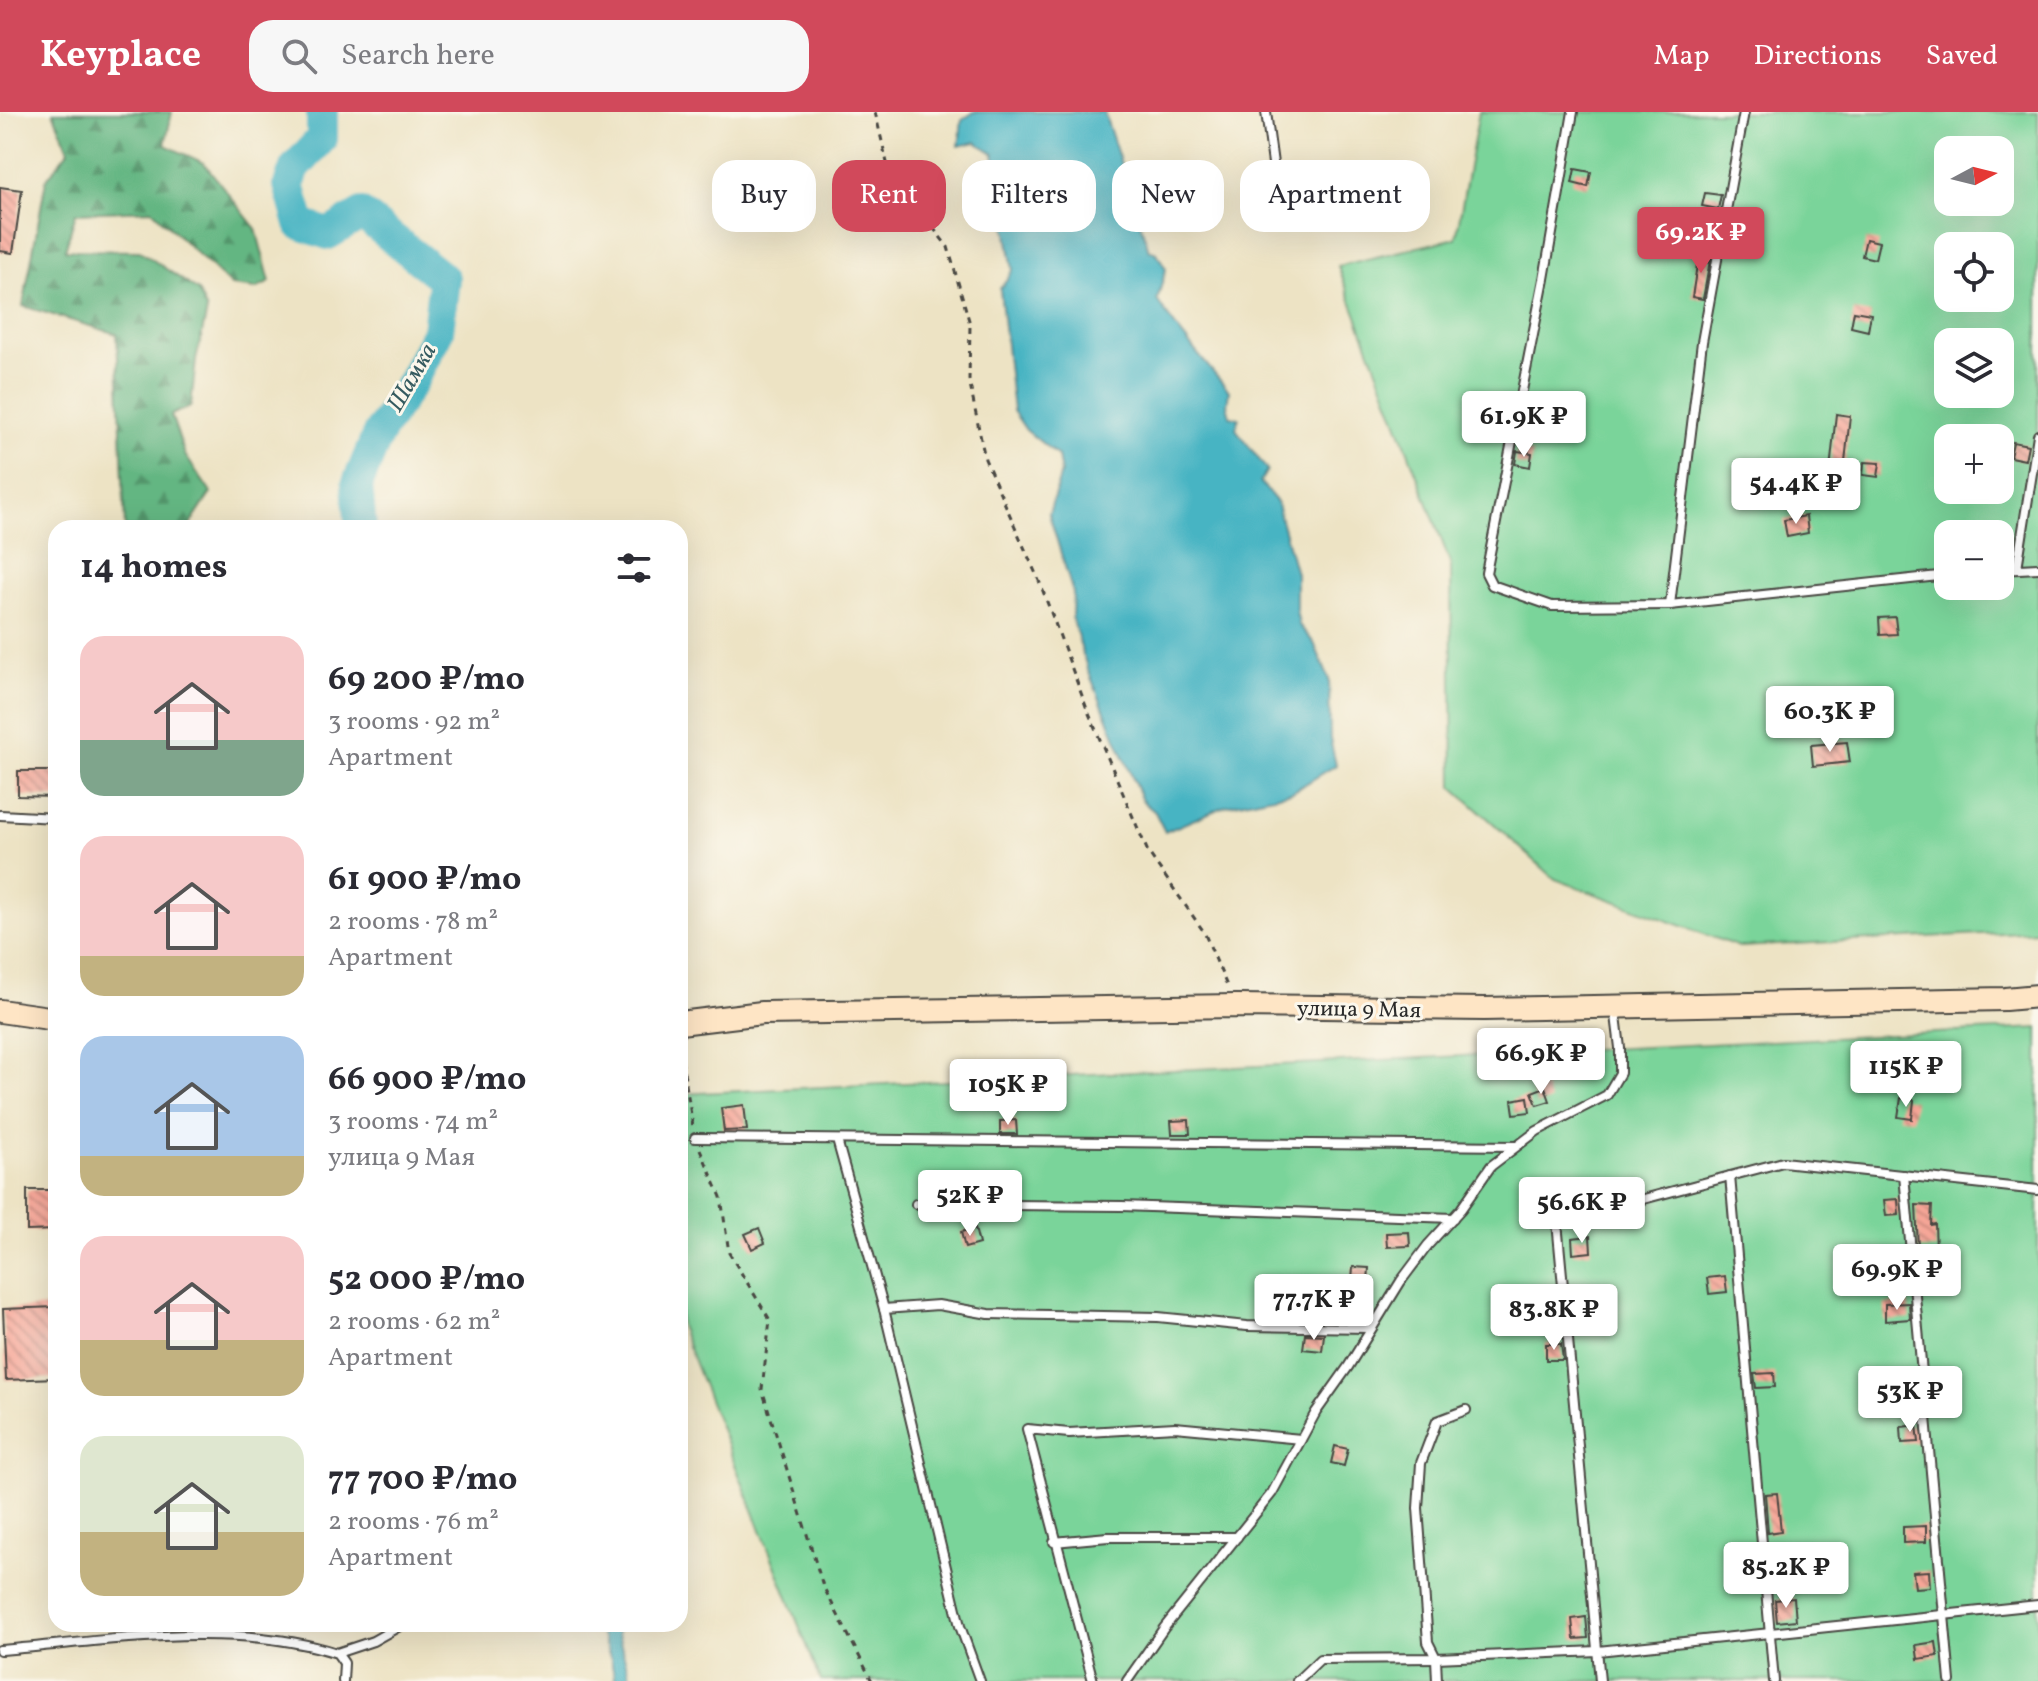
<!DOCTYPE html>
<meta charset="utf-8">
<style>
:root{--surface:#fff;--page:#f7f7f7;--text:#2b2b33;--muted:#7c7c81;--accent:#d1495b}
body{margin:0;font-family:Vollkorn,serif;background:var(--page);color:var(--text);height:100vh;display:flex;flex-direction:column;font-size:30px;white-space:nowrap}
*{box-sizing:border-box;margin:0}
p{font-size:26px;color:var(--muted)}
.icon{flex:none;width:44px;height:44px;fill:none;stroke:currentColor;stroke-width:2;stroke-linecap:round;stroke-linejoin:round}
.map{position:relative;flex:1;overflow:hidden}
.drawer{position:absolute;left:48px;top:408px;width:640px;height:1112px;display:flex;flex-direction:column;background:var(--surface);border-radius:24px;box-shadow:0 8px 32px #0002}
.drawer>*{flex:none}
.hud{position:absolute;left:712px;top:48px;width:760px;height:72px;display:flex;gap:16px}
.needle{width:52px;rotate:83deg}
.fabs{position:absolute;left:1934px;top:24px;display:grid;gap:16px}
.fabs a{display:grid;place-items:center;width:80px;height:80px;border-radius:16px;background:var(--surface);box-shadow:0 8px 32px #0002;font-size:40px}
.price{position:absolute;translate:-50% -68px;padding:0 18px;border-radius:8px;background:#fff;color:#222;font-size:26px;line-height:52px;filter:drop-shadow(0 2px 4px #0008)}
.price::after{content:'';position:absolute;left:50%;top:48px;width:24px;height:18px;margin-left:-12px;background:inherit;clip-path:polygon(0 0,100% 0,50% 100%)}
.price.on{background:var(--accent);color:#fff}
ul{padding:0;list-style:none}
li{display:flex;align-items:center;gap:24px;height:200px;padding:0 32px}
li span{display:grid;place-items:center;flex:none;width:224px;height:160px;border-radius:24px;color:#555}
li>.icon{margin-inline-start:auto}
span .icon{width:96px;height:96px;fill:#fffc;stroke-width:1}
li b{font-size:34px}
h2{display:flex;justify-content:space-between;align-items:center;height:96px;padding:0 32px;font-size:34px}
.chip{padding:0 28px;border-radius:24px;background:var(--surface);box-shadow:0 8px 32px #0002;font-size:28px;line-height:72px}
.chip.on{background:var(--accent);color:#fff}
header{display:flex;align-items:center;gap:48px;box-sizing:border-box;height:112px;padding:0 40px;background:var(--accent);color:#fff}
header strong{font-size:38px}
nav{display:flex;gap:44px;margin-inline-start:auto;font-size:28px}
.search{width:560px;height:72px;background:var(--page);display:flex;align-items:center;gap:20px;box-sizing:border-box;padding:0 28px;border-radius:24px;color:var(--muted);font-size:30px}
.map>svg:first-child{display:block}
</style>
<header>
<strong>Keyplace</strong>
<div class="search"><svg class="icon" aria-label="search" viewBox="0 0 24 24"><circle cx="10" cy="10" r="6"/><path d="M15 15l6 6"/></svg>Search here</div>
<nav><a>Map</a><a>Directions</a><a>Saved</a></nav>
</header>
<div class="map">
<svg width="2038" height="1569" viewBox="0 0 2038 1569">
<defs>
<pattern id="forest-firs" width="22" height="20" patternUnits="userSpaceOnUse" patternTransform="scale(2)"><rect width="22" height="20" fill="#63b682"/><path d="M5 1l3.5 6h-7zM16 11l3.5 6h-7z" fill="#52946b"/></pattern>
<pattern id="building-back-hatch" width="6" height="6" patternUnits="userSpaceOnUse" patternTransform="scale(2)"><rect width="6" height="6" fill="#f6a697"/><path d="M-1 5l2 2M0 0l6 6M5-1l2 2" fill="none" stroke="#c7877b"/></pattern>
</defs>
<rect width="100%" height="100%" fill="#fbf7ec"/>
<filter id="ink" filterUnits="userSpaceOnUse"><feTurbulence type="fractalNoise" baseFrequency=".0125" numOctaves="2"/><feDisplacementMap in="SourceGraphic" scale="16" xChannelSelector="R" yChannelSelector="G"/><feConvolveMatrix kernelMatrix="1 2 1 2 8 2 1 2 1" color-interpolation-filters="sRGB"/></filter>
<filter id="wash" filterUnits="userSpaceOnUse"><feTurbulence type="fractalNoise" baseFrequency=".006" numOctaves="4" result="noise"/><feDisplacementMap in="SourceGraphic" scale="32" xChannelSelector="R" yChannelSelector="G"/><feGaussianBlur stdDeviation="1.8" result="paint"/><feColorMatrix in="noise" values="0 0 0 0 0 0 0 0 0 0 0 0 0 0 0 0 0 1.4 0 .05"/><feComposite in="paint" operator="in"/></filter>
<g filter="url(#wash)">
<rect width="100%" height="100%" fill="#ede3c4"/>
<g fill="#7ad49a" stroke="#528062" stroke-width="2" fill-rule="evenodd">
<path d="M 1479,0 L 2038,0 L 2038,819 L 1739,835 L 1555,767 L 1453,675 L 1451,453 L 1338,154 L 1456,126 ZM 1948,38 L 2000,38 L 2000,90 L 1948,90 ZM 1948,134 L 2000,134 L 2000,186 L 1948,186 ZM 1948,230 L 2000,230 L 2000,282 L 1948,282 ZM 1948,326 L 2000,326 L 2000,378 L 1948,378 ZM 1948,422 L 2000,422 L 2000,474 L 1948,474 Z"/>
<polygon points="2038,916 2038,1569 821,1569 680,1214 680,982"/>
</g>
<polygon fill="url(#forest-firs)" stroke="#477056" stroke-width="2" points="53,0 172,0 165,33 204,51 256,117 270,170 256,177 231,174 152,98 76,101 65,138 140,139 198,179 207,199 196,248 191,294 171,303 185,343 211,381 188,416 125,416 117,222 23,194 46,68 69,38"/>
<g fill="#47b4c3" stroke="#397077" stroke-width="2">
<path d="M 974,0 L 1104,0 L 1149,138 L 1157,141 L 1166,157 L 1157,188 C 1178,221 1204,249 1229,279 L 1227,293 L 1230,304 L 1239,306 L 1236,317 L 1267,358 L 1260,370 L 1276,389 L 1296,462 L 1296,498 L 1299,513 L 1314,531 L 1329,567 L 1330,627 L 1336,653 L 1292,680 L 1225,694 L 1165,720 L 1155,700 L 1142,689 L 1087,556 L 1072,505 L 1073,481 L 1049,402 L 1061,361 L 1058,344 L 1026,318 L 1013,299 L 1000,177 L 1013,158 L 994,42 L 976,30 L 959,34 L 962,8 Z"/>
<polygon points="596,1512 615,1512 631,1569 615,1569 611,1547"/>
</g>
<g fill="none" stroke-linecap="round" stroke-linejoin="round">
<polyline stroke="#47b4c3" stroke-width="32" points="322,0 322,26 295,56 289,73 300,112 328,122 362,102 444,167 438,219 412,270 378,322 357,373 361,416"/>
</g>
<g id="blocks">
<g fill="url(#building-back-hatch)">
<polygon points="1575,57 1591,60 1588,75 1572,71"/>
<polygon points="0,75 22,78 13,141 0,139"/>
<polygon points="1705,81 1721,83 1718,97 1702,94"/>
<polygon points="1866,127 1879,130 1875,147 1862,144"/>
<polygon points="1699,140 1711,143 1703,187 1692,185"/>
<polygon points="1854,199 1871,202 1868,219 1851,215"/>
<polygon points="1836,302 1850,304 1844,359 1830,358"/>
<polygon points="2013,330 2028,333 2025,348 2010,345"/>
<polygon points="1517,339 1532,341 1530,355 1515,352"/>
<polygon points="1864,350 1880,351 1878,365 1863,363"/>
<polygon points="1806,404 1808,421 1787,425 1784,408"/>
<polygon points="1895,505 1897,522 1880,523 1879,506"/>
<polygon points="1847,630 1850,650 1813,654 1811,633"/>
<polygon points="18,659 56,659 56,685 18,684"/>
<polygon points="1545,975 1550,989 1537,993 1532,980"/>
<polygon points="1528,985 1530,1000 1514,1002 1512,988"/>
<polygon points="1901,986 1914,988 1912,1007 1898,1005"/>
<polygon points="744,993 747,1018 724,1019 721,996"/>
<polygon points="1016,1008 1017,1022 1000,1022 1000,1009"/>
<polygon points="1189,1008 1190,1022 1172,1022 1171,1009"/>
<polygon points="1584,1072 1589,1085 1576,1090 1571,1077"/>
<polygon points="27,1078 56,1078 56,1118 27,1119"/>
<polygon points="1898,1087 1899,1103 1886,1104 1884,1088"/>
<polygon points="1916,1093 1932,1094 1931,1113 1935,1112 1936,1137 1918,1137"/>
<polygon points="759,1116 765,1131 752,1137 745,1122"/>
<polygon points="975,1116 979,1132 965,1136 961,1120"/>
<polygon points="1409,1120 1410,1134 1387,1135 1386,1121"/>
<polygon points="1590,1124 1591,1140 1573,1142 1572,1126"/>
<polygon points="1895,1139 1898,1157 1883,1159 1880,1141"/>
<polygon points="1353,1155 1369,1156 1368,1170 1352,1169"/>
<polygon points="1725,1164 1727,1180 1709,1182 1707,1166"/>
<polygon points="1909,1191 1910,1207 1885,1209 1885,1192"/>
<polygon points="56,1195 56,1266 6,1268 3,1197"/>
<polygon points="1305,1222 1324,1223 1322,1239 1303,1237"/>
<polygon points="1546,1232 1561,1232 1563,1248 1546,1248"/>
<polygon points="1774,1261 1775,1275 1756,1276 1754,1262"/>
<polygon points="1917,1313 1919,1330 1902,1331 1901,1315"/>
<polygon points="1335,1334 1348,1337 1344,1354 1331,1351"/>
<polygon points="1777,1381 1781,1419 1768,1421 1765,1382"/>
<polygon points="1926,1414 1926,1430 1903,1431 1903,1415"/>
<polygon points="1929,1459 1930,1475 1915,1476 1913,1460"/>
<polygon points="1794,1486 1796,1508 1777,1510 1775,1488"/>
<polygon points="1586,1505 1588,1526 1574,1527 1572,1507"/>
<polygon points="1936,1530 1938,1544 1918,1547 1916,1533"/>
</g>
</g>
</g>
<g filter="url(#ink)">
<use href="#blocks" fill-opacity="0" stroke="#484742" stroke-width="2"/>
<g fill="none" stroke-linecap="round" stroke-linejoin="round">
<g stroke="#484742" stroke-width="12">
<g id="lane">
<polyline points="1266,0 1279,96"/>
<polyline points="1573,0 1544,167 1486,461 1492,473 1552,494 1670,493 1948,463"/>
<polyline points="2017,456 2038,323"/>
<polyline points="2000,458 2038,456"/>
<polyline points="1670,493 1702,230 1744,0"/>
<polyline points="0,703 56,706"/>
<polyline points="695,1026 1516,1034"/>
<polyline points="837,1028 884,1197 960,1514 980,1569"/>
<polyline points="1904,1063 1950,1569"/>
<polyline points="916,1092 1122,1094 1453,1106"/>
<polyline points="884,1197 938,1193 989,1202 1158,1205 1247,1214 1370,1216"/>
<polyline points="1054,1430 1108,1425 1237,1425"/>
<path d="M 0,1538 C 107,1529 233,1508 337,1541 L 344,1551 L 343,1569"/>
<polyline points="337,1541 373,1529 403,1512"/>
<polyline points="1093,1569 1027,1317 1069,1321 1175,1315 1301,1327"/>
<polyline points="1127,1569 1164,1516 1272,1381 1316,1300 1348,1255 1401,1169 1428,1133 1461,1097 1491,1054 1537,1019 1607,983 1620,961 1620,936 1615,895"/>
<polyline points="1297,1569 1320,1547 1436,1546 1598,1539 2038,1493"/>
<polyline points="1437,1569 1436,1546 1428,1530 1418,1396 1421,1351 1437,1309 1466,1298"/>
<polyline points="1600,1569 1557,1110 1730,1064"/>
<polyline points="1774,1569 1730,1064 1783,1050 2038,1078"/>
</g>
</g>
<g stroke="#484742" stroke-width="26">
<g id="secondary">
<polyline points="0,899 56,907"/>
<polyline points="680,911 762,901 1236,894 1484,897 2005,887 2038,884"/>
</g>
</g>
<g stroke="#484742" stroke-width="3" stroke-dasharray="6 6" stroke-linecap="butt">
<polyline points="875,0 889,59 948,135 970,212 969,268 985,347 1040,471 1087,597 1148,740 1204,820 1227,874"/>
<polyline points="680,936 693,1015"/>
<polyline points="700,1037 721,1085 729,1141 770,1208 762,1277 823,1474 872,1569"/>
</g>
<use href="#lane" stroke="#fff" stroke-width="8"/>
<use href="#secondary" stroke="#fee5c5" stroke-width="22"/>
</g>
</g>
<g text-anchor="middle" stroke-width="6" stroke-linejoin="round" paint-order="stroke">
<g font-size="22" fill="#2b2b2b" stroke="#fbf7ec">
<text transform="translate(1359 896) rotate(1)" y="8">улица 9 Мая</text>
</g>
<g font-size="24" font-style="italic" fill="#355b60" stroke="#fbf7ec">
<text transform="translate(411 265) rotate(-60)" y="8">Шамка</text>
</g>
</g>
</svg>
<div class="fabs">
<a><svg class="needle" viewBox="-14 -14 28 28"><path d="M0-13l5 13h-10z" fill="#e53935"/><path d="M0 13l5-13h-10z" fill="#7c7c81"/></svg></a>
<a><svg class="icon" aria-label="locate" viewBox="0 0 24 24"><circle cx="12" cy="12" r="6"/><path d="M12 2v4M12 18v4M2 12h4M18 12h4"/></svg></a>
<a><svg class="icon" aria-label="layers" viewBox="0 0 24 24"><path d="M12 4l9 5-9 5-9-5zM3 14l9 5 9-5"/></svg></a>
<a>+</a>
<a>−</a>
</div>
<b class="price on" style="left:1701px;top:163px">69.2K ₽</b>
<b class="price" style="left:1524px;top:347px">61.9K ₽</b>
<b class="price" style="left:1796px;top:414px">54.4K ₽</b>
<b class="price" style="left:1830px;top:642px">60.3K ₽</b>
<b class="price" style="left:1541px;top:984px">66.9K ₽</b>
<b class="price" style="left:1906px;top:997px">115K ₽</b>
<b class="price" style="left:1008px;top:1015px">105K ₽</b>
<b class="price" style="left:970px;top:1126px">52K ₽</b>
<b class="price" style="left:1582px;top:1133px">56.6K ₽</b>
<b class="price" style="left:1897px;top:1200px">69.9K ₽</b>
<b class="price" style="left:1314px;top:1230px">77.7K ₽</b>
<b class="price" style="left:1554px;top:1240px">83.8K ₽</b>
<b class="price" style="left:1910px;top:1322px">53K ₽</b>
<b class="price" style="left:1786px;top:1498px">85.2K ₽</b>
<div class="hud">
<a class="chip">Buy</a>
<a class="chip on">Rent</a>
<a class="chip">Filters</a>
<a class="chip">New</a>
<a class="chip">Apartment</a>
</div>
<section class="drawer">
<h2>14 homes<svg class="icon" aria-label="filters" viewBox="0 0 24 24"><path d="M4 7h16M4 17h16"/><circle cx="9" cy="7" r="2"/><circle cx="15" cy="17" r="2"/></svg></h2>
<ul>
<li><span style="background:linear-gradient(#f6c9c9 65%,#7fa58c 0)"><svg class="icon" aria-label="home" viewBox="0 0 24 24"><path d="M3 11l9-7 9 7M6 9v11h12V9"/></svg></span><div><b>69 200 ₽/mo</b><p>3 rooms · 92 m²</p><p>Apartment</p></div></li>
<li><span style="background:linear-gradient(#f6c9c9 75%,#c2b280 0)"><svg class="icon" aria-label="home" viewBox="0 0 24 24"><path d="M3 11l9-7 9 7M6 9v11h12V9"/></svg></span><div><b>61 900 ₽/mo</b><p>2 rooms · 78 m²</p><p>Apartment</p></div></li>
<li><span style="background:linear-gradient(#a9c7e8 75%,#c2b280 0)"><svg class="icon" aria-label="home" viewBox="0 0 24 24"><path d="M3 11l9-7 9 7M6 9v11h12V9"/></svg></span><div><b>66 900 ₽/mo</b><p>3 rooms · 74 m²</p><p>улица 9 Мая</p></div></li>
<li><span style="background:linear-gradient(#f6c9c9 65%,#c2b280 0)"><svg class="icon" aria-label="home" viewBox="0 0 24 24"><path d="M3 11l9-7 9 7M6 9v11h12V9"/></svg></span><div><b>52 000 ₽/mo</b><p>2 rooms · 62 m²</p><p>Apartment</p></div></li>
<li><span style="background:linear-gradient(#dfe7d0 60%,#c2b280 0)"><svg class="icon" aria-label="home" viewBox="0 0 24 24"><path d="M3 11l9-7 9 7M6 9v11h12V9"/></svg></span><div><b>77 700 ₽/mo</b><p>2 rooms · 76 m²</p><p>Apartment</p></div></li>
</ul>
</section>
</div>
